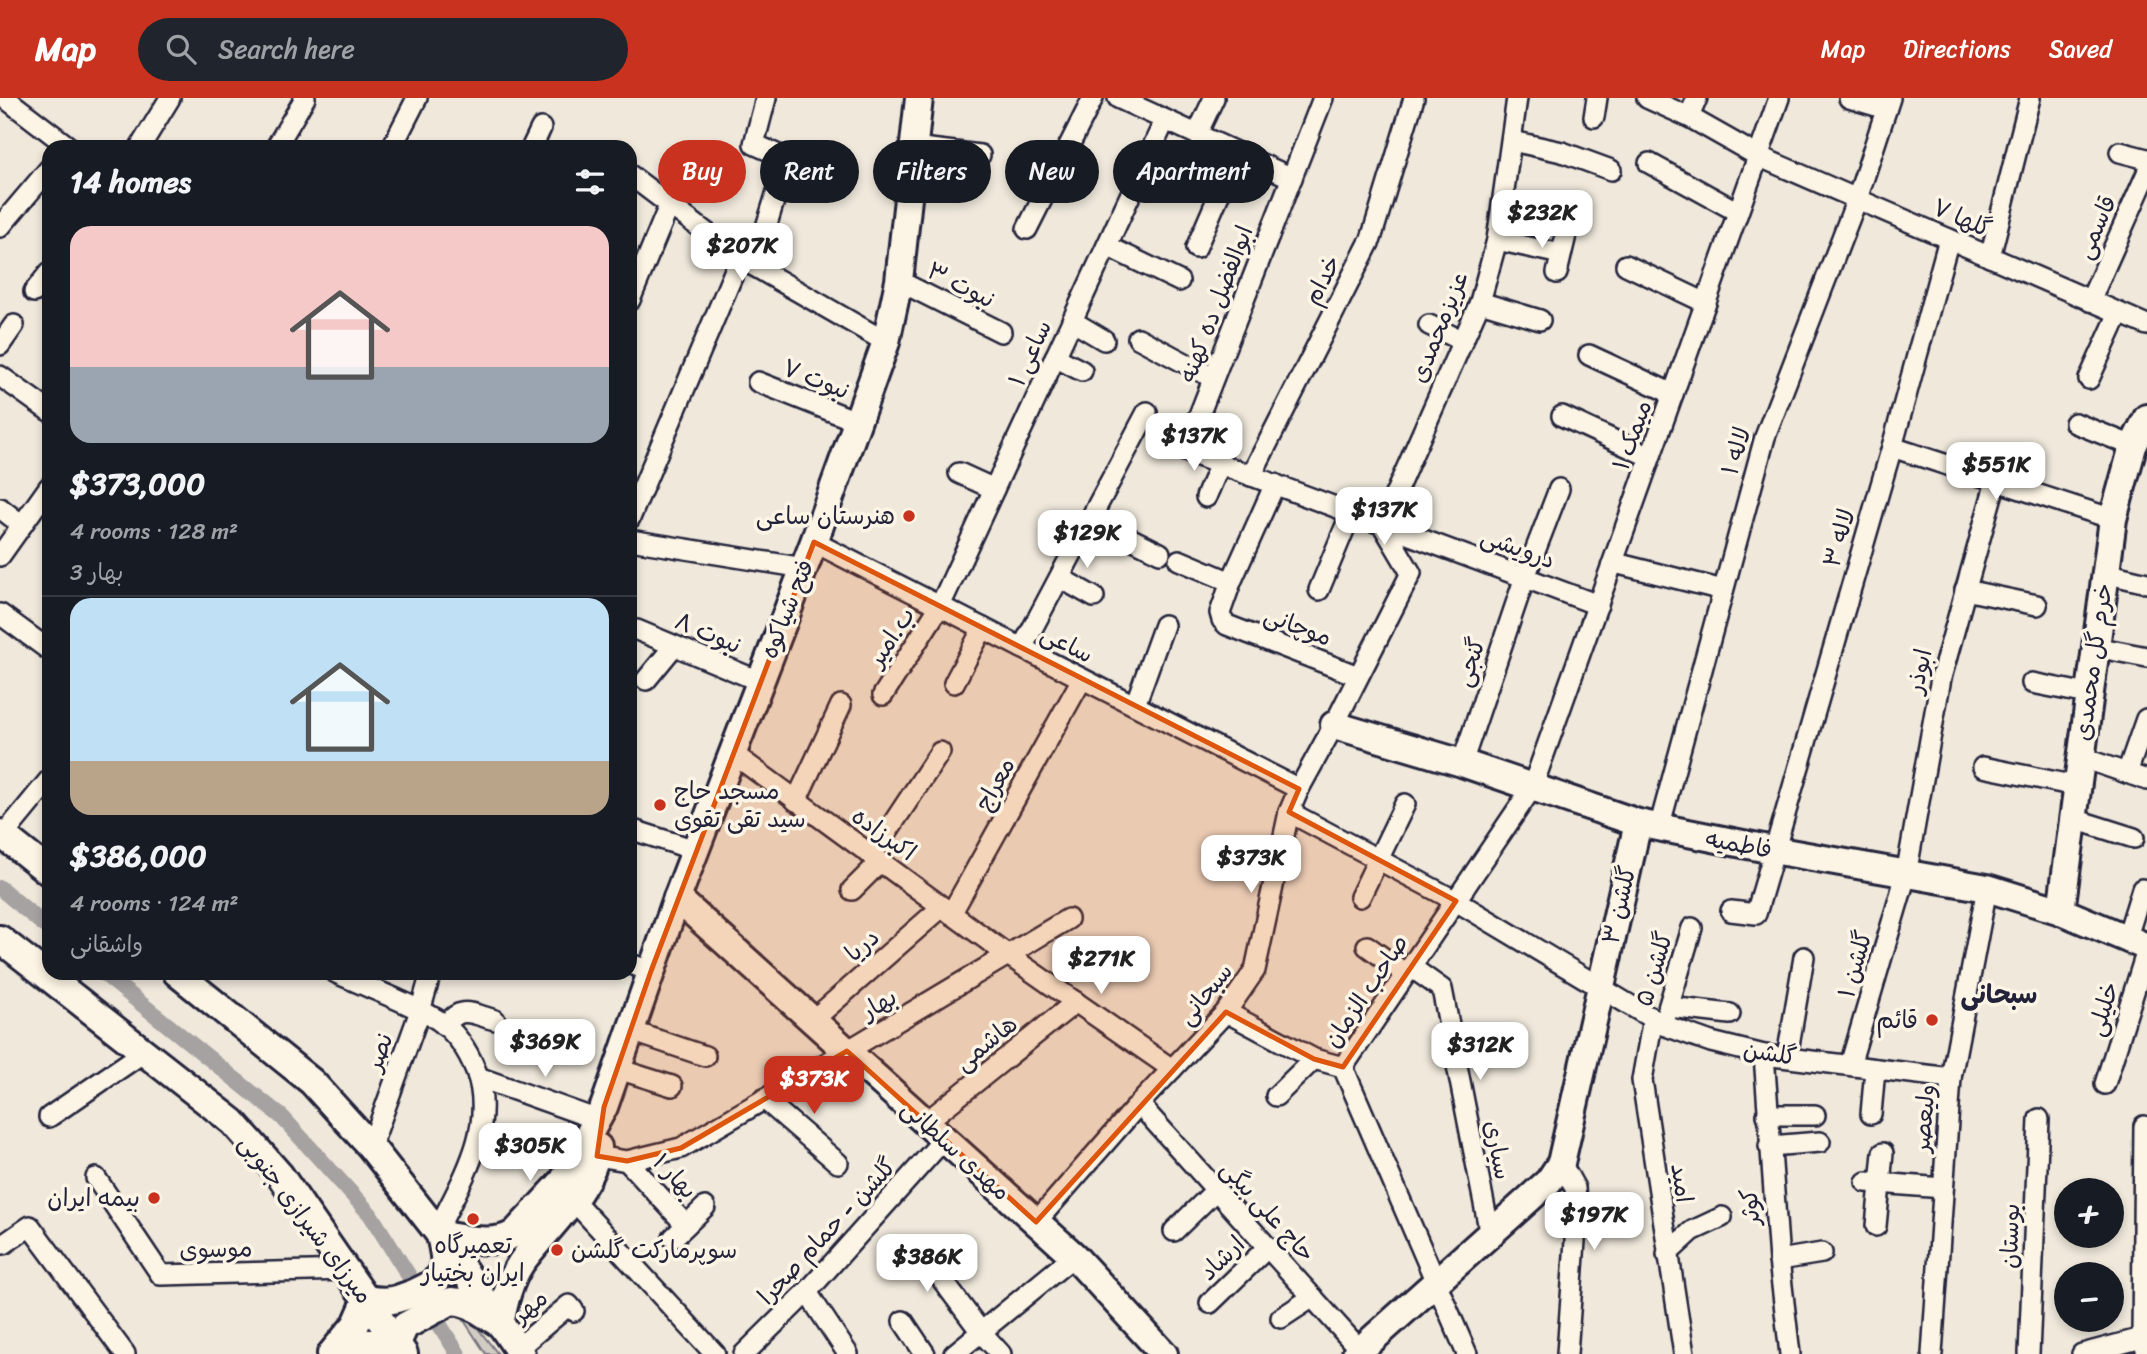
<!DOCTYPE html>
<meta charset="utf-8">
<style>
:root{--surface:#171b24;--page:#20242c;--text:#f1f3f6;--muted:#9ea1a6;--line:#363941;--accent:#c8321e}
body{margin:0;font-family:Sriracha,"Playpen Sans Arabic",sans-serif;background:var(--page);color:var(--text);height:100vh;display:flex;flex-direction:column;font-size:26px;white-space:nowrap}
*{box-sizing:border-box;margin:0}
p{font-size:23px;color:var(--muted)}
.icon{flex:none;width:38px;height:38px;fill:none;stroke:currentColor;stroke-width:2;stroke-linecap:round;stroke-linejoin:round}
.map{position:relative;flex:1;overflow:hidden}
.side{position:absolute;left:42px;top:42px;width:595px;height:840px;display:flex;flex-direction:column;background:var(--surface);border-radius:21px;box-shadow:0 4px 10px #0003}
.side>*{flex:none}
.hud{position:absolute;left:658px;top:42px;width:665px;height:63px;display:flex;gap:14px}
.fabs{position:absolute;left:2054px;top:1080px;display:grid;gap:14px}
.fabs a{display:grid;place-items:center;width:70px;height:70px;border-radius:50%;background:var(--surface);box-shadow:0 4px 10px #0003;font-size:35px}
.price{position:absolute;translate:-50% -60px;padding:0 16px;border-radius:14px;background:#fff;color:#222;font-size:23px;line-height:46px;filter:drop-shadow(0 2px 4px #0008)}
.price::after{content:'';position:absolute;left:50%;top:42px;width:21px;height:16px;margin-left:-10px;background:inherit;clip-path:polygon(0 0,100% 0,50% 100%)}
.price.on{background:var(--accent);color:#fff}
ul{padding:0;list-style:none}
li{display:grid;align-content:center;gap:14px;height:371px;padding:0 28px}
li+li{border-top:2px solid var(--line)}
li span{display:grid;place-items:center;height:217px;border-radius:21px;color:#555}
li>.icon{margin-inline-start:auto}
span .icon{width:126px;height:126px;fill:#fffc;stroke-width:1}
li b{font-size:30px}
h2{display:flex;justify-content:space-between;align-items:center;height:84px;padding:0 28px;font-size:30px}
.chip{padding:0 24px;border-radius:32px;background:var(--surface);box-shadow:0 4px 10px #0003;font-size:24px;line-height:63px}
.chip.on{background:var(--accent);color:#fff}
header{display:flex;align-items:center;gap:42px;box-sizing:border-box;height:98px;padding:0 35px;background:var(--accent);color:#fff}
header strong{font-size:33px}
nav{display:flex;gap:38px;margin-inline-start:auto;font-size:24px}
.search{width:490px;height:63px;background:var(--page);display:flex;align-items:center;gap:18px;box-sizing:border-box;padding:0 24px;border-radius:38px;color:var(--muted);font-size:26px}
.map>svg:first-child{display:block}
</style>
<header>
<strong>Map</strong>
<div class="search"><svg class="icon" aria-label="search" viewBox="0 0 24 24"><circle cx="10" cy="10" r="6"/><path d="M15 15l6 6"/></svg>Search here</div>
<nav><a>Map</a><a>Directions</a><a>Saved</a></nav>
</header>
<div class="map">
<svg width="2147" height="1256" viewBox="0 0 2147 1256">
<rect width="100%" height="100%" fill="#efe8db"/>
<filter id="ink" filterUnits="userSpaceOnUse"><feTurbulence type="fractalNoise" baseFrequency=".0143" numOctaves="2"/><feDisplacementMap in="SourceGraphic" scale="14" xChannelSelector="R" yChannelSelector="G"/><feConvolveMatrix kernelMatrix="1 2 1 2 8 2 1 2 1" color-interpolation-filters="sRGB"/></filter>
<g filter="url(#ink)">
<polygon fill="#d1cbc3" stroke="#7a767f" stroke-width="2" points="463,1221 476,1228 498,1256 486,1256"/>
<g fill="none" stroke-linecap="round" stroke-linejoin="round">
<g stroke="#a6a2a2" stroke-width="16">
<polyline points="0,790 49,831"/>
<polyline points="103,875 282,1019 370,1116 458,1256"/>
</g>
<g stroke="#22223b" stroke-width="24">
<g id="street">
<polyline points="5,0 69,49"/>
<polyline points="1118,0 1292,80"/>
<polyline points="1323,0 1185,353 1598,507"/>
<polyline points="1647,0 1689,19 1758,58 2147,227"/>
<polyline points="1849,0 1886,11"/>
<polyline points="1594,19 1597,0"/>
<polyline points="1689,19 1697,0"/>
<polyline points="1197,36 1214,0"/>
<polyline points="1512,43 1562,54 1611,72"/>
<polyline points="140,49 170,0"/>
<polyline points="276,49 305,0"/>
<polyline points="392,49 417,0"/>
<polyline points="532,49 541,30"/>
<polyline points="913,49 980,57"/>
<polyline points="2120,54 2147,61"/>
<polyline points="1649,65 1738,114"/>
<polyline points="630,77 740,160 886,244"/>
<polyline points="0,129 49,71"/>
<polyline points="1027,131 1093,0"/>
<polyline points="1497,142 1561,156"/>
<polyline points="1107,148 1179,183"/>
<polyline points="1196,150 1237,55"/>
<polyline points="1990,159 2030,0"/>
<polyline points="1626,167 1706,205"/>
<polyline points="754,168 787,61 754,46 766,0"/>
<polyline points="1557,175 1566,137"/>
<polyline points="899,183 1001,234"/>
<polyline points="34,194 49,175"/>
<polyline points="630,202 669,108"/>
<polyline points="2090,203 2147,75"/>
<polyline points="1480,204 1540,222"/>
<polyline points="1072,223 1104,242"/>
<polyline points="1429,227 1463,243"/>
<polyline points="1138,240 1213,280"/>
<polyline points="0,247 14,227"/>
<polyline points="1589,257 1673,296"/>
<polyline points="1055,259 1082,273"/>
<polyline points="0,278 49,313"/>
<polyline points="2089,281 2119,215"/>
<polyline points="758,284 856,323"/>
<polyline points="1562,318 1650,359"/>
<polyline points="2075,325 2133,348"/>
<polyline points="1892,349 2113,421"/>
<polyline points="959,375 994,391"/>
<polyline points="1251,378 1371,141 1414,0"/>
<polyline points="1275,386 1231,484 1220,515 1222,522 1227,527 1358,578"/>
<polyline points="1206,399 1220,366"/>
<polyline points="0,410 22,427"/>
<polyline points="630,420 740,160"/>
<polyline points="1091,421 1160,455"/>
<polyline points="630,442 804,470"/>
<polyline points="814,444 1299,691"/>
<polyline points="0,458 49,389"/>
<polyline points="1179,462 1231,484"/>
<polyline points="1619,466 1723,492"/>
<polyline points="2105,475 2147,485"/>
<polyline points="1060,480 1094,499"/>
<polyline points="1319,492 1351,415"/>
<polyline points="1965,492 2037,507"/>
<polyline points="0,516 49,552"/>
<polyline points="637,532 759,583"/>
<polyline points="2095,549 2147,559"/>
<polyline points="1022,550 1147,314"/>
<polyline points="646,582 674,548"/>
<polyline points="954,585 983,530"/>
<polyline points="2032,585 2088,596"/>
<polyline points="883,597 940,508 1165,22"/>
<polyline points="1135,607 1164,527"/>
<polyline points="732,655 1008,857 1172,971"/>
<polyline points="2080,659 2147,682"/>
<polyline points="1462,665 1525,479 1559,391"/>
<polyline points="1983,669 2076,688"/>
<polyline points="2127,675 2146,621"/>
<polyline points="796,703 841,607"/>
<polyline points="1289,714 1456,803 1663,927 1711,944 1764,957 1951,980"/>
<polyline points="2071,720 2134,740"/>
<polyline points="1659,730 1765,339 1857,101 1890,0"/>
<polyline points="630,731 695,752"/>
<polyline points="3,738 49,682"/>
<polyline points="872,757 940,654"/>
<polyline points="852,792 880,764"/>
<polyline points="1360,799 1405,706"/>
<polyline points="1731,813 1756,816 1892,349 1949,141"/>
<polyline points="951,816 1082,581"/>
<polyline points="2127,839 2142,791"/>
<polyline points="1367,848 1406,876"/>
<polyline points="630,866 651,873"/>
<polyline points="1411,869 1442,891 1490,1136"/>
<path d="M 336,875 C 366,889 411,905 438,922 C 456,934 468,953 476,973 C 497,1030 461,1083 437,1133"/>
<polyline points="1669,909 1730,916"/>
<polyline points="1226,914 1314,961 1343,969"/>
<polyline points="1653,920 1642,982 1684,1256"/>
<polyline points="813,922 942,809"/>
<polyline points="1663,927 1692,830"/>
<path d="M 445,928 C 461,906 472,916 495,922"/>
<polyline points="631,933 705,958"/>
<polyline points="1764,957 1779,1162 1790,1256"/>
<polyline points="1787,959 1804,859"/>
<polyline points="1850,967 1906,777 1941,580 1996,383"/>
<polyline points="1343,969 1532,690 1779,0"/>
<polyline points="1343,969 1467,1256"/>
<polyline points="618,971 672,988"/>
<polyline points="478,979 598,1022"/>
<polyline points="2105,986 2147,852"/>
<polyline points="1276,998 1314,961"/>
<polyline points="764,1001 838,1065"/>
<polyline points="1139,1006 1360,1252"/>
<polyline points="1871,1016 1875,971"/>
<polyline points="1767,1017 1815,1017"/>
<polyline points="49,1019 144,954"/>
<polyline points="926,1024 1076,904"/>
<polyline points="1769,1048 1820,1044"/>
<polyline points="371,1049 420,913 431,875"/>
<polyline points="597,1058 627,1063 681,1050 847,953 1068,821"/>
<polyline points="627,1063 686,1127"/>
<polyline points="1561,1065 1575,1090 1577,1115 1567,1256"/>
<polyline points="96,1080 161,1177 347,1172"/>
<polyline points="1866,1084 1943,1090"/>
<polyline points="574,1103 715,1256"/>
<polyline points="1036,1124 1139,1006 1226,914 1255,872 1289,714 1299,691 1334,627 1411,475 1382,426 1480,204 1497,142 1517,0"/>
<polyline points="1876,1128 1883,1055"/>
<polyline points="1174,1133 1216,1092"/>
<polyline points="673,1140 705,1109"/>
<polyline points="4,1146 30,1128 125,1256"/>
<polyline points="1667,1156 1692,1133 1722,1119"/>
<polyline points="965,1159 943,1183 981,1234 1001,1256"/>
<polyline points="1779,1162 1822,1155"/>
<polyline points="807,1194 848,1256"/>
<polyline points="1210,1205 1268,1149"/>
<polyline points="1281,1220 1313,1199"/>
<polyline points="903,1223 925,1256"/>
<polyline points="2142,1240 2144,1028"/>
<polyline points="517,1251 569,1207 574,1213"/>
<polyline points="744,1256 807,1194 944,1041"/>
<polyline points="954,1256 1074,1158"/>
<polyline points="1932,1256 1951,980 1987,790"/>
<polyline points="2029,1256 2039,1021"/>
<polyline points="2082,1256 2142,1240 2147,1254"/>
</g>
</g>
<g stroke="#22223b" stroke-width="32">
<g id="secondary">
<polyline points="1334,627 1462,665 1638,725 1773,752 1987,790 2061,813 2147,849"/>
<polyline points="0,735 49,774"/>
<polyline points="677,800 1074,1158 1164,1256"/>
<polyline points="2061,813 2113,421 2133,348 2147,320"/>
<polyline points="0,841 233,1024 279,1076 404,1256"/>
<polyline points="177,875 312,984 371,1049 437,1133 521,1256"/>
<path d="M 331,1256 L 356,1226 L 367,1201 C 378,1203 390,1204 400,1200 C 414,1196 441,1185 444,1170 C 446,1160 442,1147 440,1137 C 464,1140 494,1149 515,1135 L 563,1083 L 604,1009 L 677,800 L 814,444 L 886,244 L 899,183 L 919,0"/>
<path d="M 332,1256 L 368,1245 L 397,1245 L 405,1228 L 451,1203 L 460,1204 L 472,1208 L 500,1226 C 504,1206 509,1183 521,1165 C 546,1130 591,1094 598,1049"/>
<polyline points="1356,1256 1549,1083 1561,1065 1638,725"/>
</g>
</g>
<use href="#street" stroke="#fcf5e5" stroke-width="19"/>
<use href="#secondary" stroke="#fcf5e5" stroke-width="26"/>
</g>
</g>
<path fill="#de560e" fill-opacity="0.2" stroke="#de560e" stroke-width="5" stroke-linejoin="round" d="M 814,444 L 1299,691 L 1289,714 L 1456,803 L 1343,969 L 1314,961 L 1226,914 L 1036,1124 L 847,953 L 681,1050 L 627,1063 L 597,1058 L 604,1009 L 651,873 Z"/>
<g fill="#c8321e" stroke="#fcf5e5" stroke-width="2.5">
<circle cx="909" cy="418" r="7"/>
<circle cx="660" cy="707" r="7"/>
<circle cx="1932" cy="922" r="7"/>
<circle cx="154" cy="1100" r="7"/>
<circle cx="473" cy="1121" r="7"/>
<circle cx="557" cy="1152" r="7"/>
</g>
<g text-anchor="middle" stroke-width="7" stroke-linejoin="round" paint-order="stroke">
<g font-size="24" fill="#22223b" stroke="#fcf5e5">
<text transform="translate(1962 120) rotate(24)" y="8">گلها ۷</text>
<text transform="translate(2096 129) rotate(-66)" y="8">قاسمی</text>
<text transform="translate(1322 182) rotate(-63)" y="8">خدام</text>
<text transform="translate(961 187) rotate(27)" y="8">نبوت ۳</text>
<text transform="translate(1216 206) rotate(-69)" y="8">ابوالفضل ده کهنه</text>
<text transform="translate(1439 229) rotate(-68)" y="8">عزیزمحمدی</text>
<text transform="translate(1030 255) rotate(-65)" y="8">ساعی ۱</text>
<text transform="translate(816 281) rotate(22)" y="8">نبوت ۷</text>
<text transform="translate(1632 337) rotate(-70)" y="8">میمک ۱</text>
<text transform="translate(1736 353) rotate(-73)" y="8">لاله ۱</text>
<text transform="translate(1839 440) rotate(-74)" y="8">لاله ۳</text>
<text transform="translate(1518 450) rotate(20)" y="8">درویشی</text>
<text transform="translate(787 511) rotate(-68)" y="8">فتح شیاکوه</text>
<text transform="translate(1298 528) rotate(21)" y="8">موچانی</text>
<text transform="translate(708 535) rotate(23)" y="8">نبوت ۸</text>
<text transform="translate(891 539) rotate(-57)" y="8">ب.امیر</text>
<text transform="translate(1067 546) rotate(27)" y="8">ساعی</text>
<text transform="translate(1470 564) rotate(-71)" y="8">گنجی</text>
<text transform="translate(2093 564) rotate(-82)" y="8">خرم گل محمدی</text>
<text transform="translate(1919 573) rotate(-77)" y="8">ابوذر</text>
<text transform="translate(995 686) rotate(-61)" y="8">معراج</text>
<text transform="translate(884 736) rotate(36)" y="8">اکبرزاده</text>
<text transform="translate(1739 746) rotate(11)" y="8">فاطمیه</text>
<text transform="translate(1619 807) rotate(-77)" y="8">گلشن ۳</text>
<text transform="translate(862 847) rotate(-41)" y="8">دریا</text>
<text transform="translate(1855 866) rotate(-74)" y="8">گلشن ۱</text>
<text transform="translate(1654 871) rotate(-73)" y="8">گلشن ۵</text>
<text transform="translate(1366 893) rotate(-56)" y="8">صاحب الزمان</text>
<text transform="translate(1205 896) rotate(-51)" y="8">سبحانی</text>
<text transform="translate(879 906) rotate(-31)" y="8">بهار</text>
<text transform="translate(2103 911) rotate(-73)" y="8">خلیلی</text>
<text transform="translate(986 945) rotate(-39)" y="8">هاشمی</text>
<text transform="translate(379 954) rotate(-70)" y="8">نصر</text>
<text transform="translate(1770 955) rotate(9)" y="8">گلشن</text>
<text transform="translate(1924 1020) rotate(-85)" y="8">ولیعصر</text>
<text transform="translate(956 1052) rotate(42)" y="8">مهدی سلطانی</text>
<text transform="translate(1498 1052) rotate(79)" y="8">سیاری</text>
<text transform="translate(675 1078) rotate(47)" y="8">بهار ۱</text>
<text transform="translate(1682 1085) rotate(82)" y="8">امید</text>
<text transform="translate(1750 1109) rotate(-95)" y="8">کوثر</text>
<text transform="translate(1268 1113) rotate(48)" y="8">حاج علی بیگی</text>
<text transform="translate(306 1121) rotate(53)" y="8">میرزای شیرازی جنوبی</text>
<text transform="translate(827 1133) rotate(-47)" y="8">گلشن - حمام صحرا</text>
<text transform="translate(2010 1138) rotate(-88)" y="8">بوستان</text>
<text transform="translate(216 1151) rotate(-1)" y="8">موسوی</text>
<text transform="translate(1222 1160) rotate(-44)" y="8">ارشاد</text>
<text transform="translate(530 1208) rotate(-40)" y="8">مهر</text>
</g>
<g font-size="24" fill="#22223b" stroke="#fcf5e5" text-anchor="end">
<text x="895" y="426">هنرستان ساعی</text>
<text x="674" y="701" text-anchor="start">مسجد حاج<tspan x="674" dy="28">سید تقی تقوی</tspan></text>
<text x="1918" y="930">قائم</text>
<text x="140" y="1108">بیمه ایران</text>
<text x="473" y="1155" text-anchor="middle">تعمیرگاه<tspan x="473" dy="28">ایران بختیار</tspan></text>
<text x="571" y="1160" text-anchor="start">سوپرمارکت گلشن</text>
</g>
<g font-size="26" font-weight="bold" fill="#22223b" stroke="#fcf5e5">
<text x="1999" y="905">سبحانی</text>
</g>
</g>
</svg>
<div class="fabs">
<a>+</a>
<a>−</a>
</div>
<b class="price" style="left:1542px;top:152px">$232K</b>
<b class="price" style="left:742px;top:185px">$207K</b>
<b class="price" style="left:1194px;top:375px">$137K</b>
<b class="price" style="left:1996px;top:404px">$551K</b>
<b class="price" style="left:1384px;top:449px">$137K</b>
<b class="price" style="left:1087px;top:472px">$129K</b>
<b class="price" style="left:1251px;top:797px">$373K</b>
<b class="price" style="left:1101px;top:898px">$271K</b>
<b class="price" style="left:545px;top:981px">$369K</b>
<b class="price" style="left:1480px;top:984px">$312K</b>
<b class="price on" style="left:814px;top:1018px">$373K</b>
<b class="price" style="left:530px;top:1085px">$305K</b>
<b class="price" style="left:1594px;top:1154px">$197K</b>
<b class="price" style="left:927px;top:1196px">$386K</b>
<div class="hud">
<a class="chip on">Buy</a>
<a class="chip">Rent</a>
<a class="chip">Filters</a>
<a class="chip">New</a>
<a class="chip">Apartment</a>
</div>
<section class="side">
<h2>14 homes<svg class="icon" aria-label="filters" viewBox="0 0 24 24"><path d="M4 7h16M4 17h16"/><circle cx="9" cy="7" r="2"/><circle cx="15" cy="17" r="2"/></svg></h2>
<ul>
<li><span style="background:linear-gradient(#f6c9c9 65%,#9aa5b1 0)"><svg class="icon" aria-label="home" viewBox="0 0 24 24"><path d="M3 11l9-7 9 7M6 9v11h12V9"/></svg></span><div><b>$373,000</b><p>4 rooms · 128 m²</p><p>بهار 3</p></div></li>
<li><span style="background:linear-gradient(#bfe0f5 75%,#b9a48a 0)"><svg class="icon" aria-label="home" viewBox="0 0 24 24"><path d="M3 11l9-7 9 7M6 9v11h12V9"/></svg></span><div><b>$386,000</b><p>4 rooms · 124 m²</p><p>واشقانی</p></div></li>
</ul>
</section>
</div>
